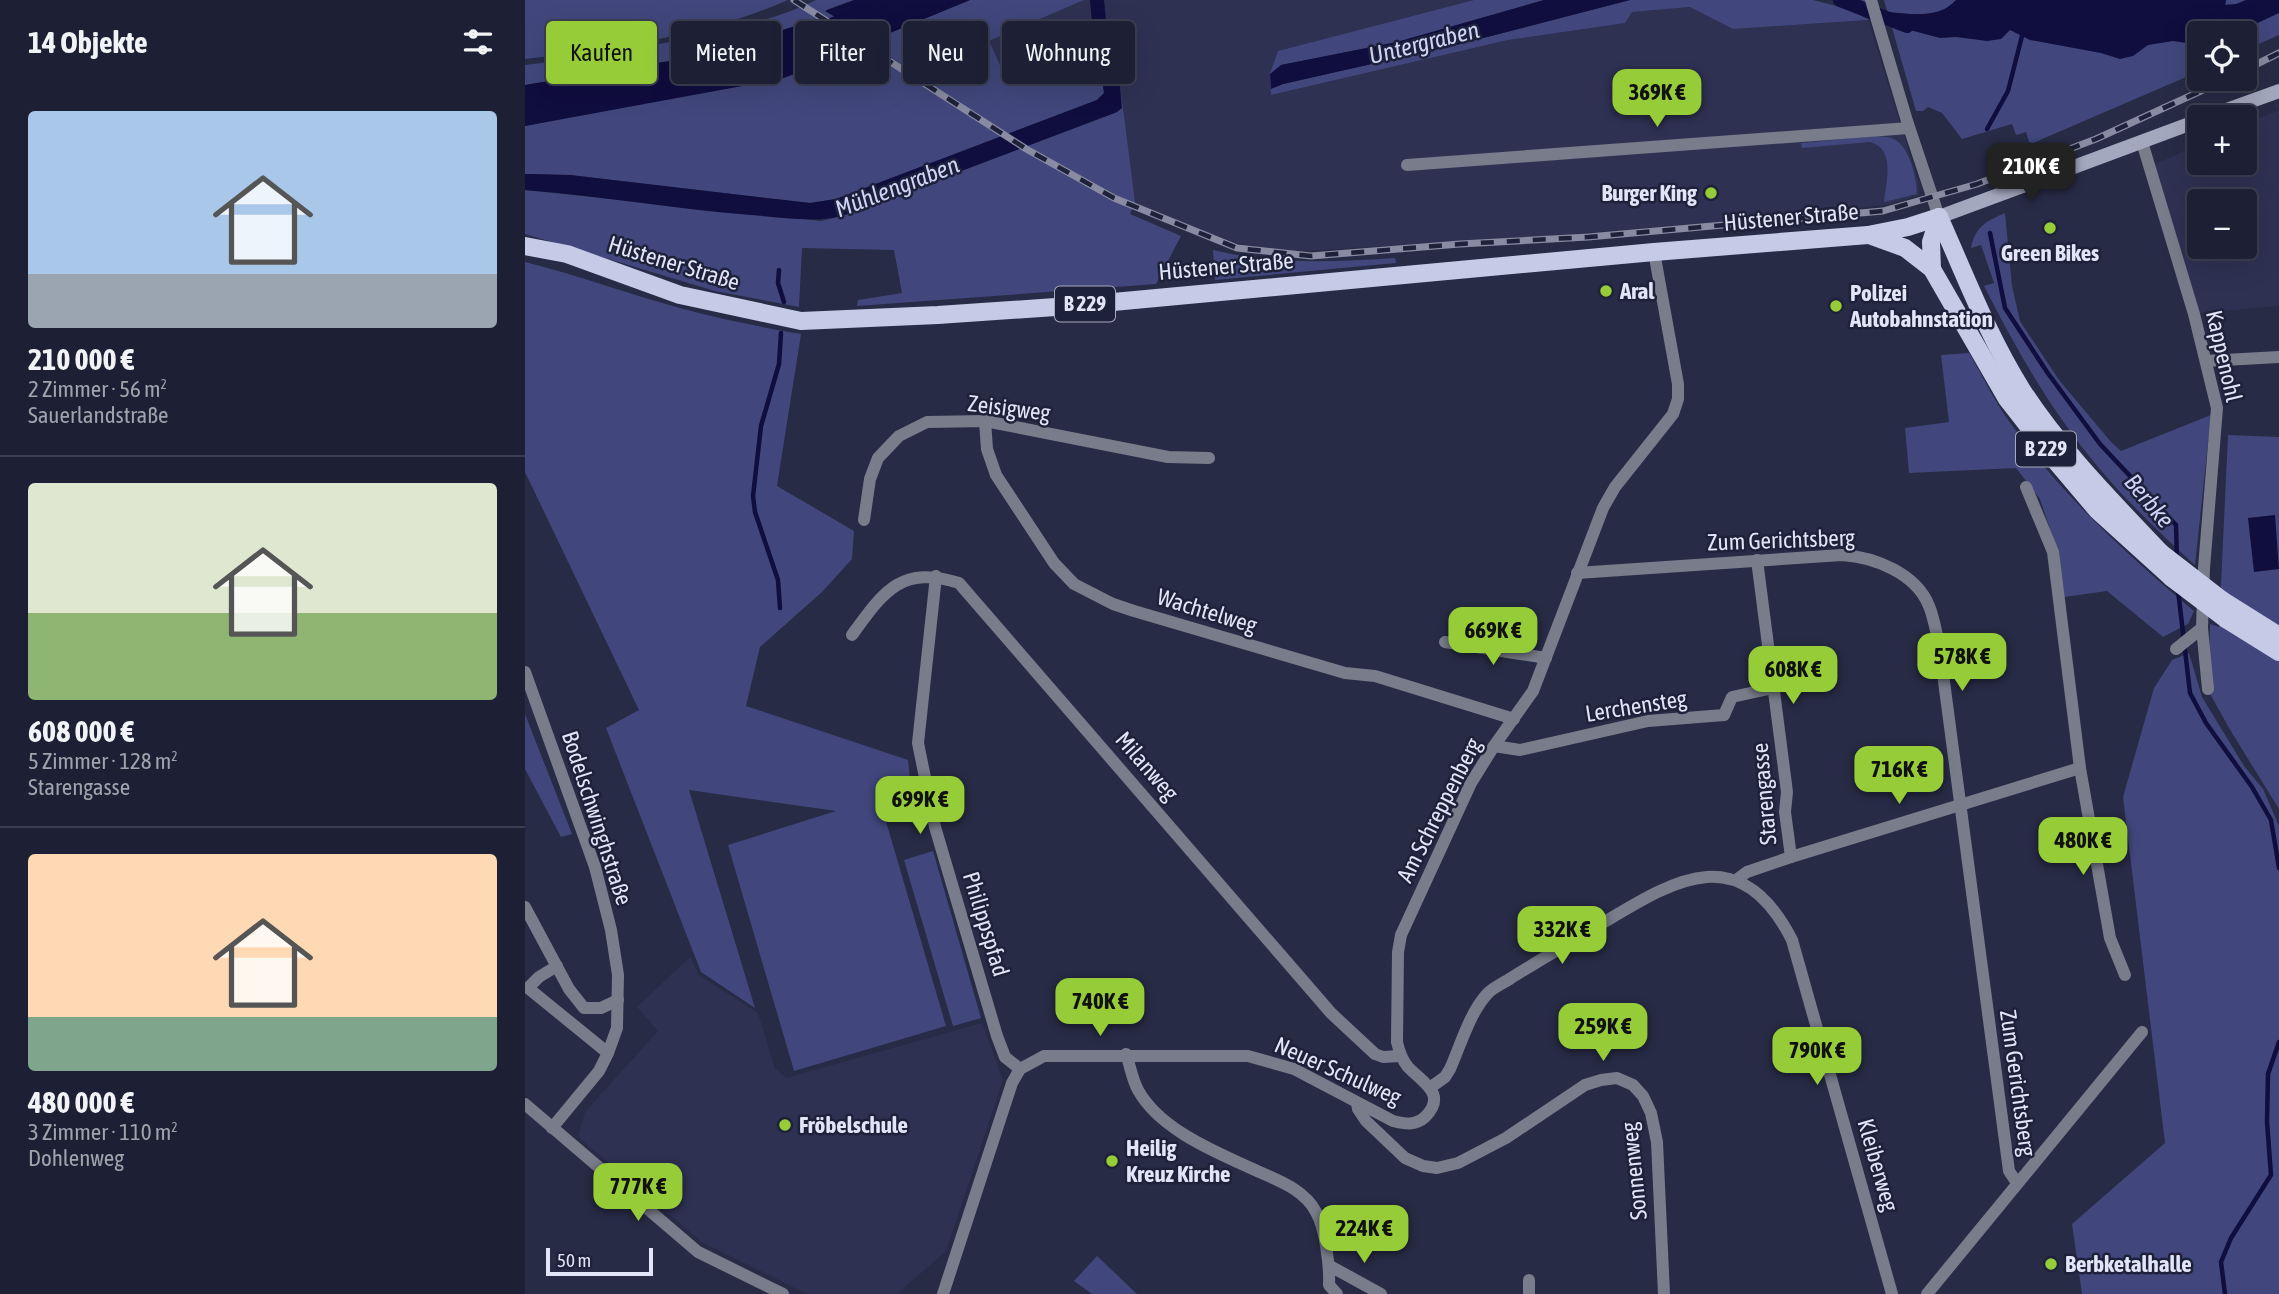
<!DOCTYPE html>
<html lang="de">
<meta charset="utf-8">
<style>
:root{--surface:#1d2034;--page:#25283c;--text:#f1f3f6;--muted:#a0a3ac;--line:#3b3e4f;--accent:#97cc39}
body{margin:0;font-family:"Asap Condensed",sans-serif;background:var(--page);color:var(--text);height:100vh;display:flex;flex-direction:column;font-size:26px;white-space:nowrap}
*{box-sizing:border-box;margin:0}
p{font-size:23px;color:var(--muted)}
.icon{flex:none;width:38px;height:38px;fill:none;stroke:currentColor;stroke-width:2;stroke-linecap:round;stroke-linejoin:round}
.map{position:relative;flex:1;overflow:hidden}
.drawer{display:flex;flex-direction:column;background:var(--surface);width:525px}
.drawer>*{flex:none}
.guide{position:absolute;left:21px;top:21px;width:665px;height:63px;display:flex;gap:14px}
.fabs{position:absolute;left:1662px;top:21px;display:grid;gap:14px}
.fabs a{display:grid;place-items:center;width:70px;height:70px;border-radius:7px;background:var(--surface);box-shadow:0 7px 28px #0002,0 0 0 2px var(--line);font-size:35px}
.scale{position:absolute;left:21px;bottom:18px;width:107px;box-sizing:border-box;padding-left:7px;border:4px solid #e2e5f7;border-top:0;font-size:19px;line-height:24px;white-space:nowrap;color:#e2e5f7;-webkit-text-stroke:5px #1e213a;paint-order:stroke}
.price{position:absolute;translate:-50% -60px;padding:0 16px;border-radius:14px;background:var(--accent);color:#111;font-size:23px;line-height:46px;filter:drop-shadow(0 2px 4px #0008)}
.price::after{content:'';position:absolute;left:50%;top:42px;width:21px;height:16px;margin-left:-10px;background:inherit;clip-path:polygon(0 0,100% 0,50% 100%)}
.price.current{background:#222;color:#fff}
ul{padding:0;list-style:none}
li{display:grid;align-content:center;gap:14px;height:371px;padding:0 28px}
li+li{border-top:2px solid var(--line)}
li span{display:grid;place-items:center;height:217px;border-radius:7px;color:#555}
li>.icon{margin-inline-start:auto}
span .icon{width:126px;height:126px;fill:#fffc;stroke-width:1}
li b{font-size:30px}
h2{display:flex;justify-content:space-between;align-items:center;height:84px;padding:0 28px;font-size:30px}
.chip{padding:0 24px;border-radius:7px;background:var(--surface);box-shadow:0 7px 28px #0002,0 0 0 2px var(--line);font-size:24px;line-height:63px}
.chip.current{background:var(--accent);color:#111}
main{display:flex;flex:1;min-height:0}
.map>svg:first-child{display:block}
</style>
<main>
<section class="drawer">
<h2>14 Objekte<svg class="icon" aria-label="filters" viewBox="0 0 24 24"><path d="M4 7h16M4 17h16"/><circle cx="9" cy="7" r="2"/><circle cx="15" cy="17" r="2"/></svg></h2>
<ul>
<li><span style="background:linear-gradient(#a9c7e8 75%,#9aa5b1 0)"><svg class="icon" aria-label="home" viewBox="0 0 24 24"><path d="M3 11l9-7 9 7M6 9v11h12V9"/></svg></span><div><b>210 000 €</b><p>2 Zimmer · 56 m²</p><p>Sauerlandstraße</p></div></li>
<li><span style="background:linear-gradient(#dfe7d0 60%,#8fb573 0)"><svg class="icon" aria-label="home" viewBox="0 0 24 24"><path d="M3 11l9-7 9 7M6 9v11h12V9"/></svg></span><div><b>608 000 €</b><p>5 Zimmer · 128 m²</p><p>Starengasse</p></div></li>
<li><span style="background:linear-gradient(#ffd9b3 75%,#7fa58c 0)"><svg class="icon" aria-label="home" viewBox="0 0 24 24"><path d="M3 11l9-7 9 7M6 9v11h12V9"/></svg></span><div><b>480 000 €</b><p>3 Zimmer · 110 m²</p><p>Dohlenweg</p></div></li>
</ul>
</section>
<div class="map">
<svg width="1754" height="1294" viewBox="0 0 1754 1294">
<rect width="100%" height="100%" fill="#272b45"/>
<g fill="#2e3152" fill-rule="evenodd">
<polygon points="559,0 949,0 753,51 745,73 747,95 983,40 1100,23 1107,12 1165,7 1208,29 1343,20 1394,184 1394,195 1366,204 1278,215 1021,236 779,251 753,250 711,243 664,226 610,202 593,68 568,71 560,66 474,65 464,41"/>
<path d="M 1754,110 L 1754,306 L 1675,313 L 1628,165 L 1675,144 L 1675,163 L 1720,163 L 1720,124 ZM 1675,201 L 1720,201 L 1720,247 L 1675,247 Z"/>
<polygon points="165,957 174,975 233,1013 250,1068 261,1078 457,1023 478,1080 421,1251 372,1294 282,1294 177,1242 53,1137 60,1112 133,1031 112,1007"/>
</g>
<g fill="#41477c">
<path d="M 0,0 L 263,0 C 180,36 90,48 0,59 Z"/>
<path d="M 291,0 L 329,0 L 301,10 L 348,40 L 445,0 L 559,0 L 464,41 L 475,65 L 560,66 L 568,68 L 568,71 L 593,68 L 610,202 L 605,214 L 656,236 L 631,284 L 332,306 L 333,300 L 377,293 L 369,250 L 277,248 L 274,307 L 190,291 L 0,234 L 0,190 L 296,221 L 317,216 L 592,112 L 579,93 L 572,100 L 311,199 L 285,203 L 45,175 L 0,174 L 0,126 L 64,113 L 332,51 L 287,21 L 175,56 L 0,85 L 0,65 C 62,57 123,48 184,33 C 221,25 257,17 291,0 Z"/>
<polygon points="949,0 1019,0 872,42 756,65 747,88 758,84 935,44 1105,0 1288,0 1327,10 1342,19 1341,3 1336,0 1340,0 1343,20 1208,29 1165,7 1107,12 1100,23 983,40 746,95 745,73 753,51"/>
<polygon points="1359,0 1754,0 1754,35 1720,50 1720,33 1675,33 1675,71 1508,143 1504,142 1501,132 1491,135 1487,124 1437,139 1417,113 1403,107 1398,111 1391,111"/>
<path d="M 1350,136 C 1358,137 1365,136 1372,141 C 1385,150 1392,179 1392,194 L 1359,202 C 1361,181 1371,149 1345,142 L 1277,148 L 1276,143 Z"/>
<path d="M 1480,213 L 1487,286 L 1495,321 L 1534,380 L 1586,442 L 1596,451 L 1686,415 L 1670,565 C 1622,522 1577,477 1540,424 C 1509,381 1483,333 1459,286 L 1469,283 L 1456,245 L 1446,248 C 1450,227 1461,221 1480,213 Z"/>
<path d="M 688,250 C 748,265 808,262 870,258 L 871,263 L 690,280 Z"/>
<path d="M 0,262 C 53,275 103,294 155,308 C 195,319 235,327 276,334 L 252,486 L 329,531 L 327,559 L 297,592 L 235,647 L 221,706 L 383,760 L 387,800 L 355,801 L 421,1026 L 269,1071 L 203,845 L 311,811 L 164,790 L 230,1008 L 176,972 L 81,728 L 114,710 L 0,472 Z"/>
<path d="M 1444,353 C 1456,373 1466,394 1479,414 C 1531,490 1599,552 1669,611 L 1663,624 L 1638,637 L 1582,591 L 1539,597 L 1534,556 L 1515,499 L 1491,468 L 1384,473 L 1380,428 L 1424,422 L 1416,355 Z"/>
<polygon points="1703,435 1754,437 1754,809 1704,728 1683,690 1685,624 1694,627"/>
<polygon points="1664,653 1677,697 1719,766 1738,789 1754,826 1754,1294 1557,1294 1547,1224 1640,1143 1598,797 1629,688 1647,660"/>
<polygon points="0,714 47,834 36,837 0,769"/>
<polygon points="408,851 456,1018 428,1026 379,860"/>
<polygon points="572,1256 612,1294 567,1294 549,1281"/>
</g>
<g fill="#100d3f">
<polygon points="329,0 445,0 348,40 300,11"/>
<polygon points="1019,0 1105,0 935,44 758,84 746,89 745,74 756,65 872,42"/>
<path d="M 1431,0 L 1674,0 L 1683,6 L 1711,4 L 1721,0 L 1754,0 L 1754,13 L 1711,33 L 1675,33 L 1675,45 L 1648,41 L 1623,45 L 1608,56 L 1595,59 L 1576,53 L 1505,40 L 1485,30 L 1476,39 L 1462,41 L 1431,37 L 1415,38 L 1366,25 L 1363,12 C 1387,14 1414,19 1431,0 Z"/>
<polygon points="286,21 333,50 256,79 0,126 0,85 175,56"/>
<path d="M 584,46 L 593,63 L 597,108 L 592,112 L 317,216 C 287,223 256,217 226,215 C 150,209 76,196 0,190 L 0,174 L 45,175 L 285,203 L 311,199 L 572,100 L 579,93 L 572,49 Z"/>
<polygon points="1750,515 1754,569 1729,572 1723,518"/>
</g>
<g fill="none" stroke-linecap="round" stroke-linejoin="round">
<g stroke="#100d3f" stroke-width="4.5">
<polyline points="1462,129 1483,91 1498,32"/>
<polyline points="1465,233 1480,308 1522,372 1575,444 1651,525 1652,560"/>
<polyline points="254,270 253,283 259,302"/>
<polyline points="1653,590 1665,693 1681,723 1727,787 1746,820 1754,868"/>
<polyline points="255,608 253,580 230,512 228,496 236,426 254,364 256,333"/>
<polyline points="1700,1294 1696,1262 1706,1238 1746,1175 1742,1122 1743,1074 1754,1042"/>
</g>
<g stroke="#100d3f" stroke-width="14">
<polyline points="572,0 576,42 585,65"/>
<polyline points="1315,0 1382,26"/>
</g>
<g stroke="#100d3f" stroke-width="26">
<polyline points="1645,9 1662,10 1688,0"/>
<polyline points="271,43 398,0"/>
</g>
<g stroke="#797c8a" stroke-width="12">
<polyline points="1346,0 1382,121 1414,217"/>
<polyline points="1617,142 1669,314 1692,408 1679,568 1677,628 1683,689"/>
<polyline points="882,165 1384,128"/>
<polyline points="1681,361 1754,357"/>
<polyline points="460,421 462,449 471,475 529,563 549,584 588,604 609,611 820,673 850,676 989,719"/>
<polyline points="1501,487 1528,552 1555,768 1585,938 1600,975"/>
<polyline points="339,520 345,479 353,458 374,436 402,422 460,421 643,457 684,458"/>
<polyline points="1232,560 1262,792 1260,812 1266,857"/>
<path d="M 1052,573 L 1317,555 C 1349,557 1391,573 1404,606 C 1409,618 1411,632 1414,644 L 1484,1171 L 1492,1183"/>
<polyline points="411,576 393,743 410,827 472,1036 480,1057 495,1069"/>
<path d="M 327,635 C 359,591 376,565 434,583 L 806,1013 L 850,1054 L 858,1057 L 875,1056"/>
<polyline points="920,642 1021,658"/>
<polyline points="1651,649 1677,628"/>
<polyline points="0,672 70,867 86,930 93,975 92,1028 83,1053 74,1071 27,1128"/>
<polyline points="969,746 995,750 1123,721 1199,715 1207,697 1248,688"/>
<polyline points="1211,880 1222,872 1266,857 1555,768"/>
<polyline points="0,907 44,989 59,1008 76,1008 93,1000"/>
<polyline points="32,966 14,977 3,988 83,1053"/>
<path d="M 601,1054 C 605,1065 607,1079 613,1090 C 635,1130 691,1152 730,1170 C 752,1180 779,1189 791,1212 C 800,1227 805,1267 804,1285 L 812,1294"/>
<path d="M 906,1087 L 920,1077 L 925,1069 C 936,1044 945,1012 963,993 C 969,987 979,983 986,978 C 1010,963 1034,949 1059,934 C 1136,890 1210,828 1267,940 L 1367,1294"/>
<polyline points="832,1103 833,1109 841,1121 880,1158 898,1166 912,1168 933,1163 981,1138 1060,1085 1076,1080 1092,1078 1108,1085 1118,1096 1126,1113 1132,1142 1139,1294"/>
<polyline points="0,1104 173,1252 258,1294"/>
<polyline points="805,1266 856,1294"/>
<path d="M 418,1294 L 487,1083 L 495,1069 L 519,1056 L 723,1056 L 769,1069 L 868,1121 C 880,1124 890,1126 900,1117 C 923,1094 897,1082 883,1067 C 877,1060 874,1051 872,1042 L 873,952 L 876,935 L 946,783 L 969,746 L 1008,691 L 1078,508 L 1090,487 L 1148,414 L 1153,399 L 1153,384 L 1129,252"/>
<polyline points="1004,1294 1004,1280"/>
<polyline points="1402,1294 1617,1032"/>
</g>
<g stroke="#a4a8be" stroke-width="14">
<polyline points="1682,117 1754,91"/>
<polyline points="1414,217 1675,120"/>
</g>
<g stroke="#c5cae7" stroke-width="18">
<path d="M 1414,217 C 1440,275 1463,336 1497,390 C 1535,449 1587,501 1635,552"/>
<polyline points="1347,236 1380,248 1407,269 1482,399 1533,464 1572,510 1647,578"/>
<polyline points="0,246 42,254 155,295 276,321 413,315 545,306 1129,252 1343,235 1383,227 1414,217"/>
<polyline points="1407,269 1406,242 1414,217"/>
<polyline points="1697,600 1754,636"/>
<polyline points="1701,619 1754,652"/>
</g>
<g stroke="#888ba1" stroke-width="7">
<g id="rail">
<polyline points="269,0 503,150 589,198 712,248 786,256 935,244 1063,237 1358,211 1452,184 1571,139 1702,79"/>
<polyline points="1720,70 1754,53"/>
</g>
</g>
<use href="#rail" stroke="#1e213a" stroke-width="4.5" stroke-dasharray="13" stroke-linecap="butt"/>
<g stroke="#c5cae7" stroke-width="18">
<polyline points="1635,552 1697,600"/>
<polyline points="1647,578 1701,619"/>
</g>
</g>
<g fill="#97cc39" stroke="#1e213a" stroke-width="2.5">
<circle cx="1186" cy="193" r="7"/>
<circle cx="1525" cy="228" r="7"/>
<circle cx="1081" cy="291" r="7"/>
<circle cx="1311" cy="306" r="7"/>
<circle cx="260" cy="1125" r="7"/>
<circle cx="587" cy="1161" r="7"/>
<circle cx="1526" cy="1264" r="7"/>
</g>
<g text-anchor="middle" stroke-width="5" stroke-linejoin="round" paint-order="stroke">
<g fill="#1e213a" stroke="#a7aabe" stroke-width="2">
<rect x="530" y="286.5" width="60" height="35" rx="5"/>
<rect x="1491" y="431.5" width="60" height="35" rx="5"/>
</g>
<g font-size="21" font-weight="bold" fill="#e2e5f7">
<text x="560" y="311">B 229</text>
<text x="1521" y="456">B 229</text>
</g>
<g font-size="23" font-weight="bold" fill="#e2e5f7" stroke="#1e213a" text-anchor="start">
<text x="1172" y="201" text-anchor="end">Burger King</text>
<text x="1525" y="261" text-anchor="middle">Green Bikes</text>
<text x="1095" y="299">Aral</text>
<text x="1325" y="301">Polizei<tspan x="1325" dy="26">Autobahnstation</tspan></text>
<text x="274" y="1133">Fröbelschule</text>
<text x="601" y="1156">Heilig<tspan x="601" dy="26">Kreuz Kirche</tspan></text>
<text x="1540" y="1272">Berbketalhalle</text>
</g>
<g font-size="23" fill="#e2e5f7" stroke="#1e213a">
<text transform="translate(1266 217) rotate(-5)" y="8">Hüstener Straße</text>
<text transform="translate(149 263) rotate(17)" y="8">Hüstener Straße</text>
<text transform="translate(701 266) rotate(-5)" y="8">Hüstener Straße</text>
<text transform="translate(1699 356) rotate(77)" y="8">Kappenohl</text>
<text transform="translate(484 408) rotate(7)" y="8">Zeisigweg</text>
<text transform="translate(1256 540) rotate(-2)" y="8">Zum Gerichtsberg</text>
<text transform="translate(682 611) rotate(17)" y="8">Wachtelweg</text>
<text transform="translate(1111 706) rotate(-9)" y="8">Lerchensteg</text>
<text transform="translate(622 766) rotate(49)" y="8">Milanweg</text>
<text transform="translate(1239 794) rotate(-95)" y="8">Starengasse</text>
<text transform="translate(914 810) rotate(-63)" y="8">Am Schreppenberg</text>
<text transform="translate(72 818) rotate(72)" y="8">Bodelschwinghstraße</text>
<text transform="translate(461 924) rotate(73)" y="8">Philippspfad</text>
<text transform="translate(813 1071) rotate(24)" y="8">Neuer Schulweg</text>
<text transform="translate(1493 1083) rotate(82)" y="8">Zum Gerichtsberg</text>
<text transform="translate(1353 1165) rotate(74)" y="8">Kleiberweg</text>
<text transform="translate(1109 1171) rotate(-96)" y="8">Sonnenweg</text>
</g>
<g font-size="24" font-style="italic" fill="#cfd5f8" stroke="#1e213a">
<text transform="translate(899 43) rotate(-14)" y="8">Untergraben</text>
<text transform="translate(372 187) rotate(-21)" y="8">Mühlengraben</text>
<text transform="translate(1624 501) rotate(50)" y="8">Berbke</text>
</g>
</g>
</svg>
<div class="fabs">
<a><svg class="icon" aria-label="locate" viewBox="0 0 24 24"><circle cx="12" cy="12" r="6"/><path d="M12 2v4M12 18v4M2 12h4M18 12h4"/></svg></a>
<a>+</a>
<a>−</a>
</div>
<div class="scale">50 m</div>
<b class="price" style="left:1132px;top:129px">369K €</b>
<b class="price current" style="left:1506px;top:203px">210K €</b>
<b class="price" style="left:968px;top:667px">669K €</b>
<b class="price" style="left:1437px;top:693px">578K €</b>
<b class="price" style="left:1268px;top:706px">608K €</b>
<b class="price" style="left:1374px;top:806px">716K €</b>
<b class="price" style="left:395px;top:836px">699K €</b>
<b class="price" style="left:1558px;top:877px">480K €</b>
<b class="price" style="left:1037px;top:966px">332K €</b>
<b class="price" style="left:575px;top:1038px">740K €</b>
<b class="price" style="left:1078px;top:1063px">259K €</b>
<b class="price" style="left:1292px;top:1087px">790K €</b>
<b class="price" style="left:113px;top:1223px">777K €</b>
<b class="price" style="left:839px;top:1265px">224K €</b>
<div class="guide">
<a class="chip current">Kaufen</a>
<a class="chip">Mieten</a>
<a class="chip">Filter</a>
<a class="chip">Neu</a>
<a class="chip">Wohnung</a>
</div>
</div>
</main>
